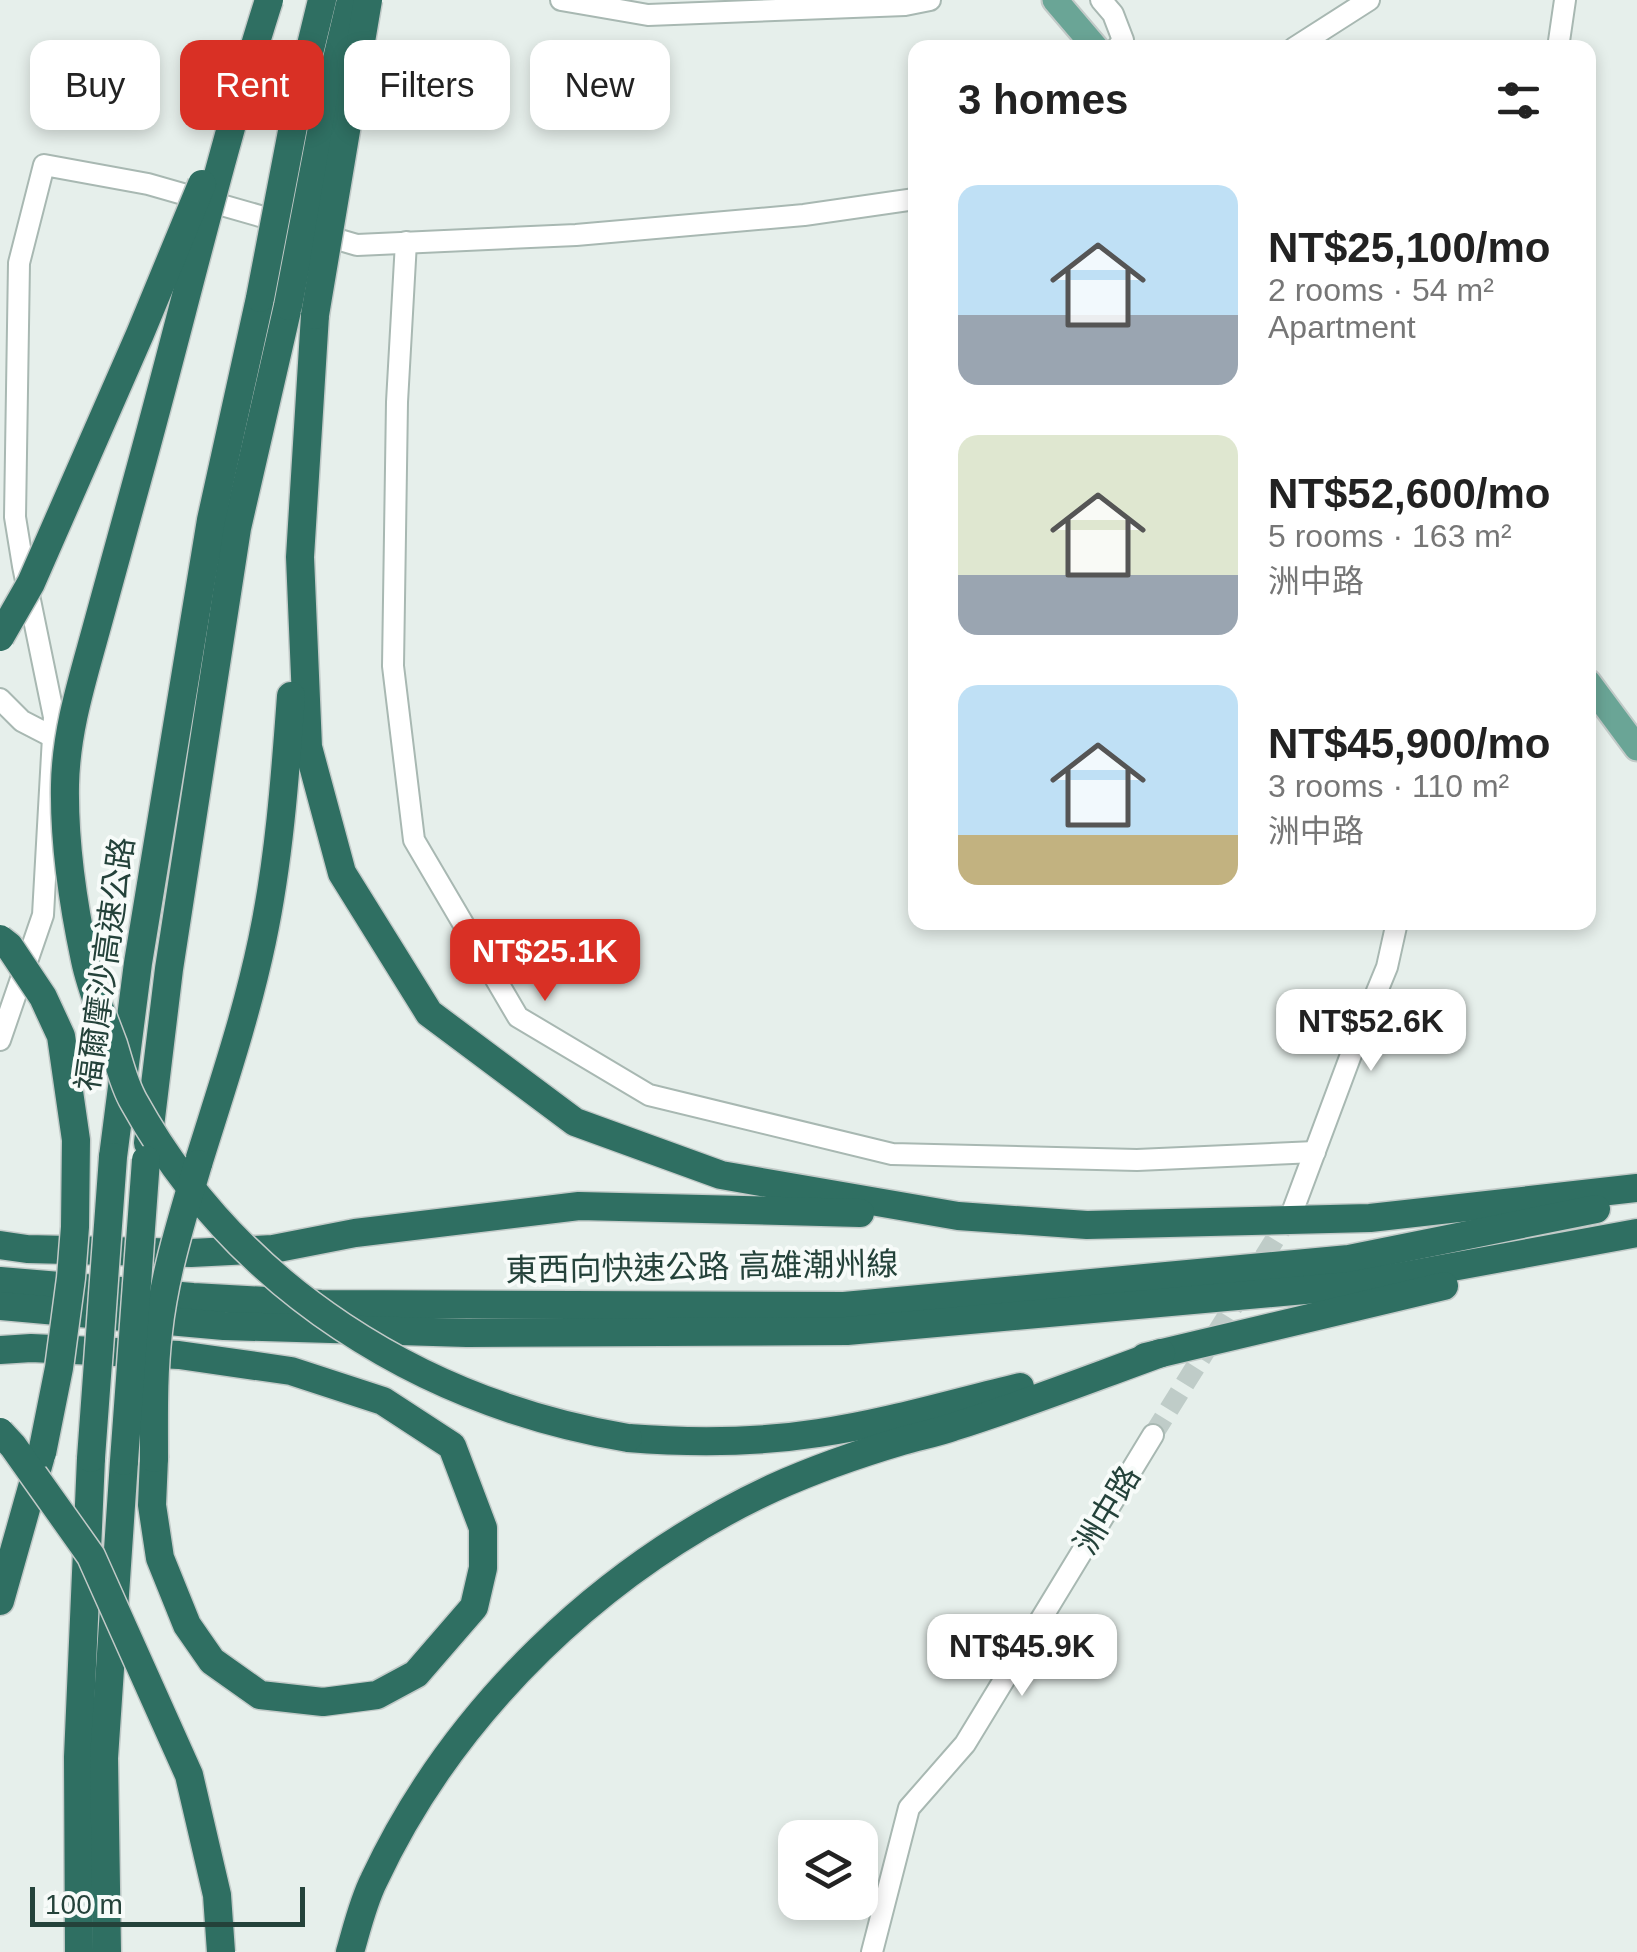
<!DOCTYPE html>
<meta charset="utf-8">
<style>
:root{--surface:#fff;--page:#f6f6f6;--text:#222;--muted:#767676;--accent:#d93025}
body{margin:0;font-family:Arial,"Noto Sans TC",sans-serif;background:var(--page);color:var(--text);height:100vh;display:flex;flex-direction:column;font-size:38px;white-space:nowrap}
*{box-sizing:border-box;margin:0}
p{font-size:32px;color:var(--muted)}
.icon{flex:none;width:55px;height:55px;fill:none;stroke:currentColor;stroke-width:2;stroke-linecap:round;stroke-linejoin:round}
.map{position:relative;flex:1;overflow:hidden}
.drawer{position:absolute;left:908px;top:40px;width:688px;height:890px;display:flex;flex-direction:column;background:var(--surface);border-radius:20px;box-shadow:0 5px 15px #0003}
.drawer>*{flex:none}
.hud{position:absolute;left:30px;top:40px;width:728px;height:90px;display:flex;gap:20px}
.tools{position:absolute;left:778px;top:1820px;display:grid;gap:20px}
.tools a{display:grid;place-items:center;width:100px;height:100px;border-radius:20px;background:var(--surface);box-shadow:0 5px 15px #0003;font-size:50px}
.scale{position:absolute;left:30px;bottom:25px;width:275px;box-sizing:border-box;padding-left:10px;border:5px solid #24423a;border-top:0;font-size:28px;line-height:35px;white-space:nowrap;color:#24423a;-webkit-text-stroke:8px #f7fbf9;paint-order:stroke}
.price{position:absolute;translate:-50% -85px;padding:0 22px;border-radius:20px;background:#fff;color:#222;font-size:32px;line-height:65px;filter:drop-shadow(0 2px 5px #0008)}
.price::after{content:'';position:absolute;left:50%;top:60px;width:30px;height:22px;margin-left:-15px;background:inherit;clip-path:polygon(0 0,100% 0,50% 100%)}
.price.on{background:var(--accent);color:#fff}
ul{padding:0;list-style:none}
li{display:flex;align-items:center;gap:30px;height:250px;padding:0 50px}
li span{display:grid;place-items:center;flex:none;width:280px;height:200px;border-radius:20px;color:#555}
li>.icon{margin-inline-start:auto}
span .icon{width:120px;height:120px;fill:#fffc;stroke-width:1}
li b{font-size:42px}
h2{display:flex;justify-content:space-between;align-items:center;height:120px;padding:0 50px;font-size:42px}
.tag{padding:0 35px;border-radius:20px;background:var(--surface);box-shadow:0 5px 15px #0003;font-size:35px;line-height:90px}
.tag.on{background:var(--accent);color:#fff}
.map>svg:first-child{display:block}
</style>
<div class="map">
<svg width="1637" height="1952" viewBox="0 0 1637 1952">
<rect width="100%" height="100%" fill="#e6efeb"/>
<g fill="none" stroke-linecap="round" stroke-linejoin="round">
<polyline stroke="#bfccc8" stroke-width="20" stroke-dasharray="20 10" stroke-linecap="butt" points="1153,1435 1292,1212"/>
<g stroke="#a8b8b2" stroke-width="24">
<g id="minor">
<polyline points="561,0 648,15 905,5 930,0"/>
<polyline points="1101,0 1113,14 1123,40 1117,48"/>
<polyline points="1294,48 1369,0"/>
<polyline points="1558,48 1565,0"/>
<polyline points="316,233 357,245 576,235 804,215 915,199"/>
<polyline points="406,242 397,402 393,666 414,840 518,1017 649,1095 892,1154 1137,1160 1315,1152"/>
<polyline points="0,699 22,721 53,737 54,717 23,566 15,517 19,263 44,165 148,184 288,224"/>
<polyline points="0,1040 43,915 53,737"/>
<polyline points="1293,1210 1352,1052 1387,967 1397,922"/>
<polyline points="872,1952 909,1808 965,1744 1153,1435"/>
</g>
</g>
<g stroke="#c2cac8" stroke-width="29">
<g id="major">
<polyline points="1055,0 1096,48"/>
<polyline points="1588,682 1637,748"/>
</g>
</g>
<g stroke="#c2cac8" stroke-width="31">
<g id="highway">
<polyline points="315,315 300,557 308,747 342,873 429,1013 575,1122 721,1175 958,1216 1087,1225 1370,1218 1637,1188"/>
<polyline points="148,1143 169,969 237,528 288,306"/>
<polyline points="113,1157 138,963 211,520 260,298"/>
<path d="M 198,1164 C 221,1090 246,1017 262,941 C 279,861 285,778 291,696"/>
<polyline points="0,1245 27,1249 191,1253 273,1249 355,1233 579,1206 860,1213"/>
<polyline points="0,1281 193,1297 321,1304 844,1306 1349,1259 1596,1209"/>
<polyline points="0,1306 224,1326 467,1333 847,1331 1349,1286 1637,1233"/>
<polyline points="0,1350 31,1348 179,1355 291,1371 383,1401 452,1446 483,1528 483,1568 474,1607 416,1674 377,1695 323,1702 260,1695 212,1661 187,1625 160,1558 152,1505 154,1458"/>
<polyline points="1145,1357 1444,1286"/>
<path d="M 628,1438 C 692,1443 755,1443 819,1433 C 887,1423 953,1403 1020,1387"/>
<polyline points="0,1601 40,1459"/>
<polyline points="79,1952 78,1757 91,1458"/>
<polyline points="107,1952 104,1758 124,1461"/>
<path d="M 350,1952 C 357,1928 363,1902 374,1880 C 454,1709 603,1567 773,1488 C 815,1469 858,1454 902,1441 C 919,1436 936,1433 953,1427 C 1023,1405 1092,1378 1161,1353"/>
</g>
</g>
<use href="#minor" stroke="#fff" stroke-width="20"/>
<use href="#major" stroke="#6aa596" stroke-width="25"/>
<use href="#highway" stroke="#2f6f62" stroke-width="28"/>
<g stroke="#c2cac8" stroke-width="31" stroke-linecap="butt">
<g id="highway-bridge">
<path d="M 269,0 C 219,157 182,318 138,477 C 124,528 110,579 96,630 C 82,681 66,731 65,785 C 64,843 73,904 85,960 C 91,989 103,1017 113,1044 C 119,1063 124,1085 134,1102 C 237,1288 421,1403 628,1438"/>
<polyline points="260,298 300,90 322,0"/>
<polyline points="288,306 328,97 351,0"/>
<polyline points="315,315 368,0"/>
<polyline points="0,637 31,583 140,334 202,184"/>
<polyline points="0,939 9,946 43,997 61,1036 76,1140 75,1227 71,1278 59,1368 42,1453"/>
<polyline points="0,1432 13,1446 91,1556 189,1775 217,1895 221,1952"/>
<polyline points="91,1458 113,1157"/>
<path d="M 154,1458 C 154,1416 153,1374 158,1332 C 164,1275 182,1219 198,1164"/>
<polyline points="124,1461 146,1160"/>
</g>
</g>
<use href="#highway-bridge" stroke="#2f6f62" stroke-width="28"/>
</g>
<g text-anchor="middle" stroke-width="8" stroke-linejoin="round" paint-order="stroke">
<g font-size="32" fill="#24423a" stroke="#f7fbf9">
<text transform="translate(105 964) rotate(-82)" y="11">福爾摩沙高速公路</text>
<text transform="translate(702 1267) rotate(-1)" y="11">東西向快速公路 高雄潮州線</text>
<text transform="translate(1107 1510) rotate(-59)" y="11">洲中路</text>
</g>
</g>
</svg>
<div class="tools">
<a><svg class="icon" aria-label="layers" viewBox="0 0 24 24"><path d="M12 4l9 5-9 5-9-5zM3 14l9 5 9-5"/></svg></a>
</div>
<div class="scale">100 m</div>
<b class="price on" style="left:545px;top:1004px">NT$25.1K</b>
<b class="price" style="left:1371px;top:1074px">NT$52.6K</b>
<b class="price" style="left:1022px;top:1699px">NT$45.9K</b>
<div class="hud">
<a class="tag">Buy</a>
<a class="tag on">Rent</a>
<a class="tag">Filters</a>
<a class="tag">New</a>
</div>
<section class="drawer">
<h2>3 homes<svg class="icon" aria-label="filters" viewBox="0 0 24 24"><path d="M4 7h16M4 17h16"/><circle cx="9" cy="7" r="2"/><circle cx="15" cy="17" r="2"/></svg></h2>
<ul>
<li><span style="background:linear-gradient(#bfe0f5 65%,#9aa5b1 0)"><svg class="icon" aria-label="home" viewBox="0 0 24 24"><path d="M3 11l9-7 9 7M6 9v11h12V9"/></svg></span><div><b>NT$25,100/mo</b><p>2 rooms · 54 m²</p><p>Apartment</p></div></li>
<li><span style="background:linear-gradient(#dfe7d0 70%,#9aa5b1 0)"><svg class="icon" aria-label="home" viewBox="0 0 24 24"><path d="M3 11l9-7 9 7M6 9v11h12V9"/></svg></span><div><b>NT$52,600/mo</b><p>5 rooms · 163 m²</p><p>洲中路</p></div></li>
<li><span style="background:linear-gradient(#bfe0f5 75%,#c2b280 0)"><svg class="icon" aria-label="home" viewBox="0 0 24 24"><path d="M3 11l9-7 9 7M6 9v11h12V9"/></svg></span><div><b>NT$45,900/mo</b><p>3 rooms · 110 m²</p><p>洲中路</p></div></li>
</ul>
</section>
</div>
